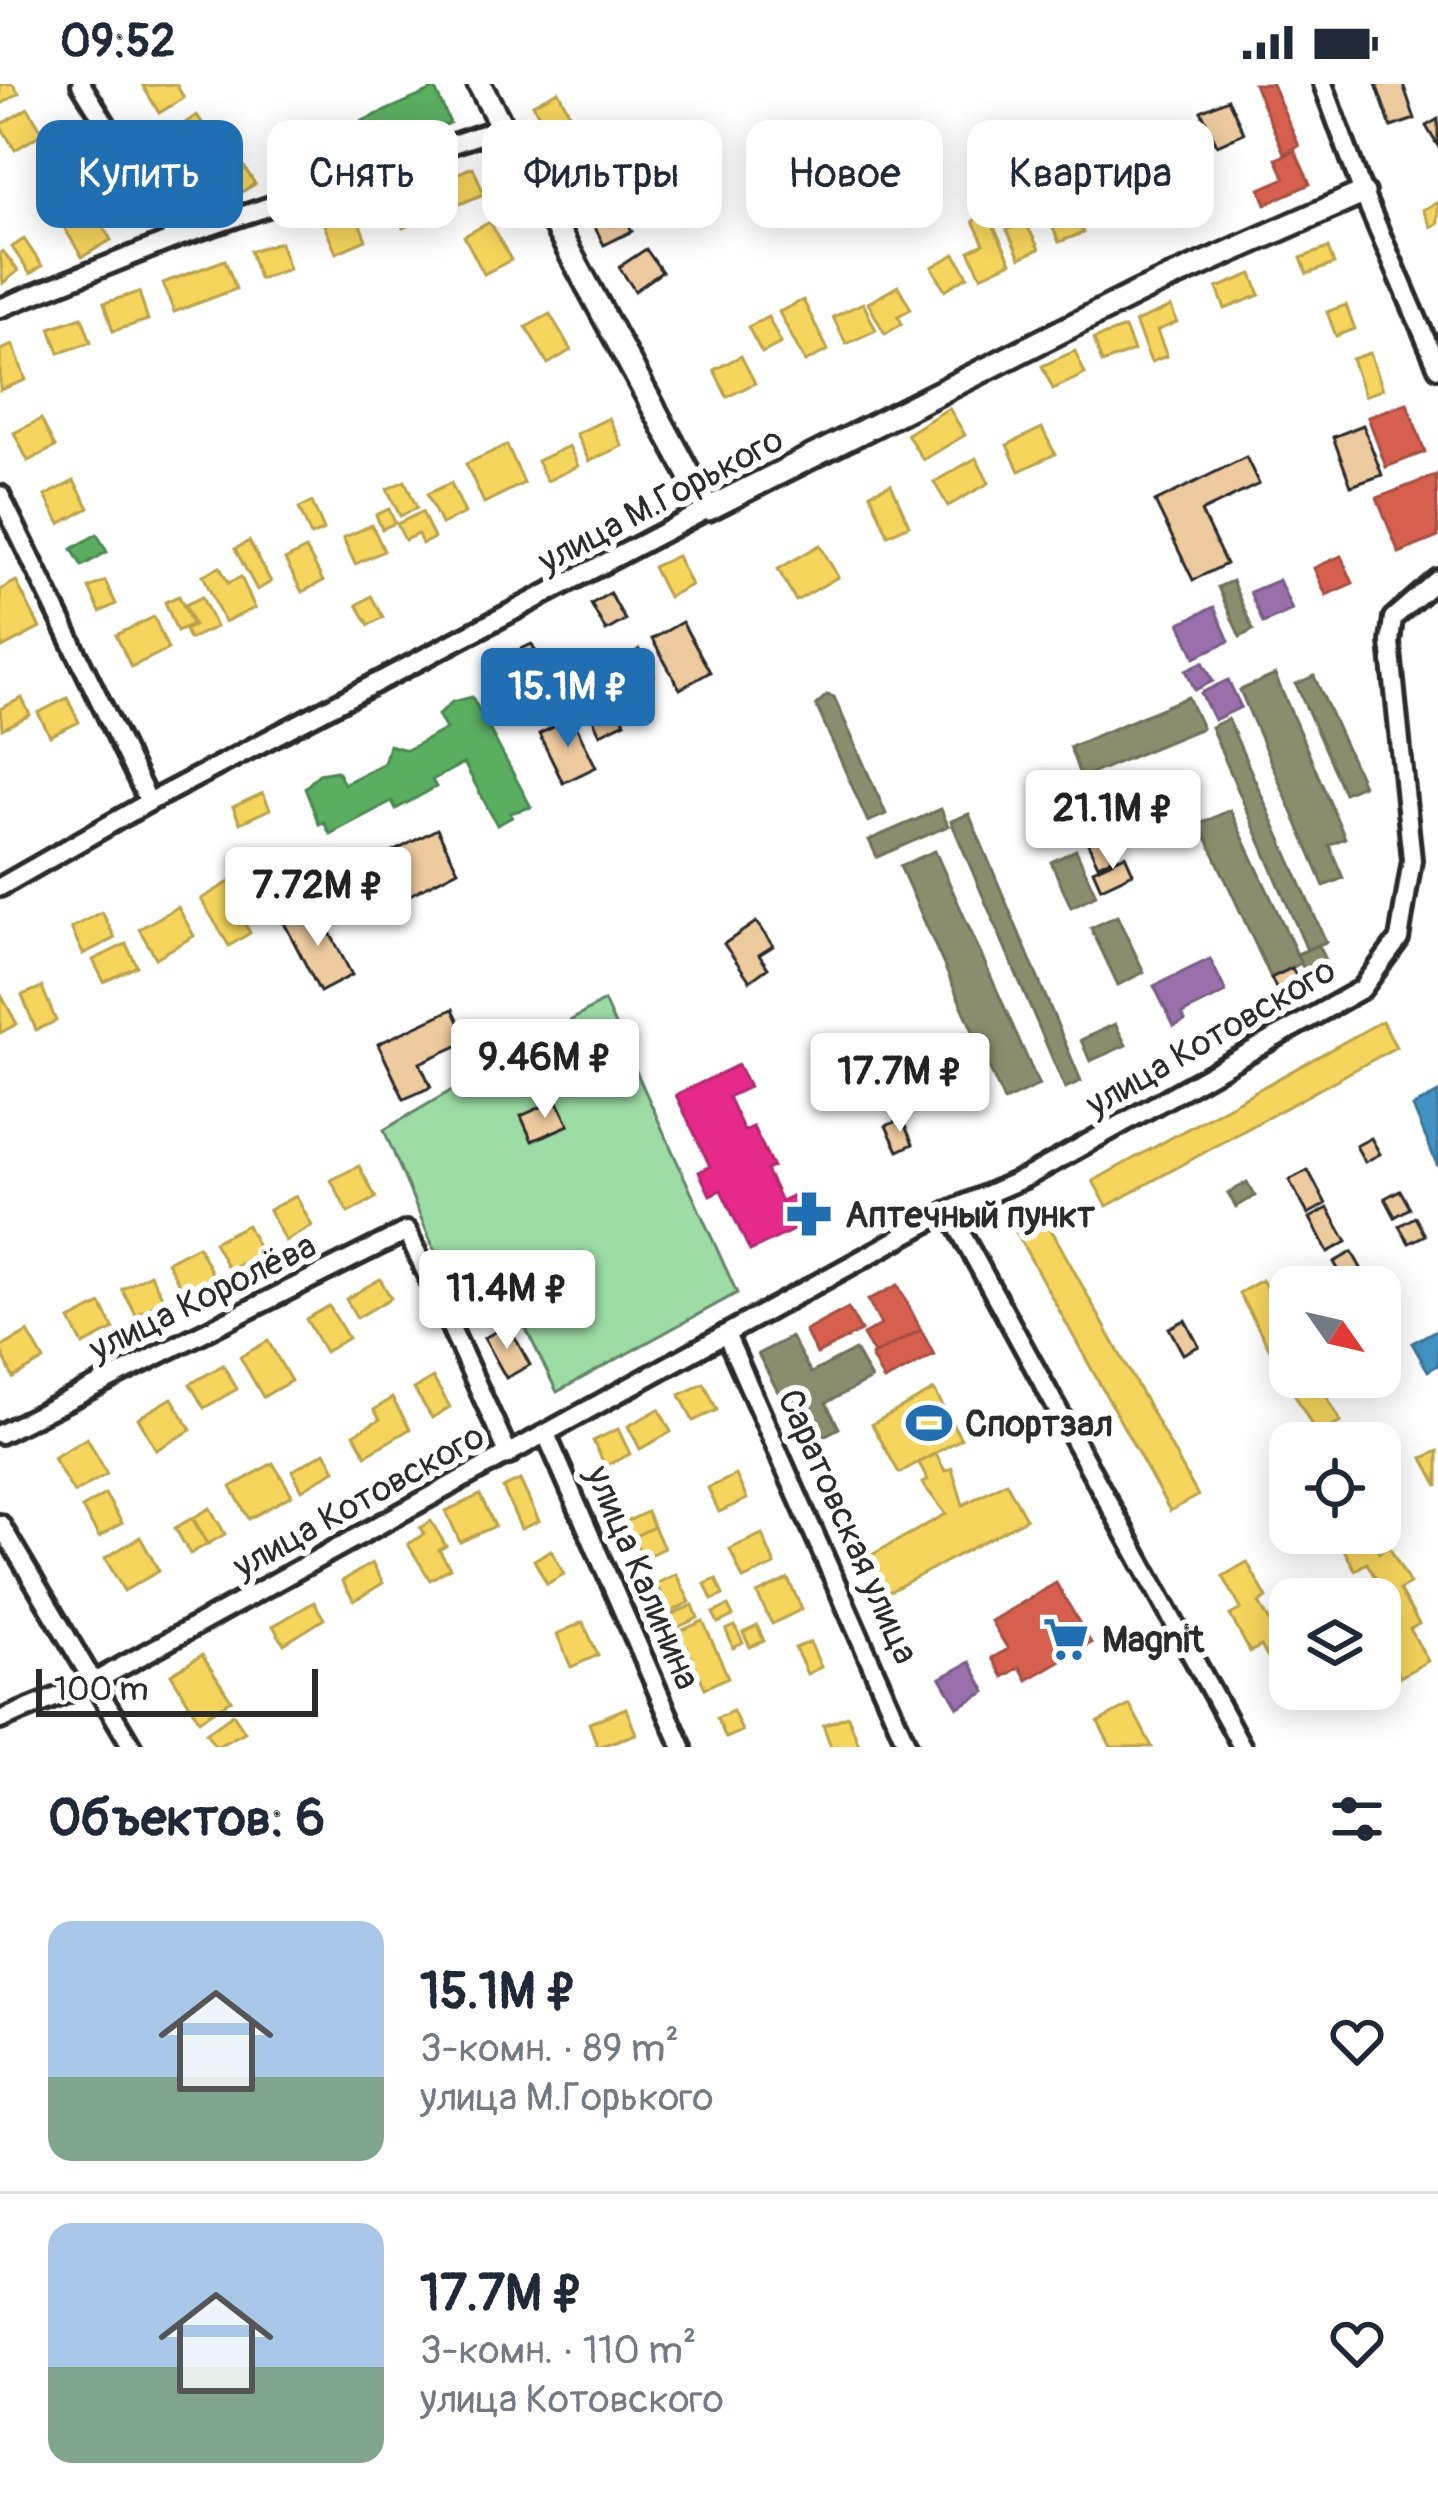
<!DOCTYPE html>
<html lang="ru">
<meta charset="utf-8">
<style>
:root{--surface:#fff;--page:#f6f6f7;--text:#1f2937;--muted:#747a83;--line:#e0e1e3;--accent:#1f6fb2}
body{margin:0;font-family:Pangolin,sans-serif;background:var(--page);color:var(--text);height:100vh;display:flex;flex-direction:column;font-size:45px;white-space:nowrap}
*{box-sizing:border-box;margin:0}
p{font-size:39px;color:var(--muted)}
.icon{flex:none;width:66px;height:66px;fill:none;stroke:currentColor;stroke-width:2;stroke-linecap:round;stroke-linejoin:round}
.map{position:relative;height:1663px;overflow:hidden}
.details{display:flex;flex-direction:column;background:var(--surface);flex:1}
.details>*{flex:none}
.guide{position:absolute;left:36px;top:36px;width:1368px;height:108px;display:flex;gap:24px}
.needle{width:78px;rotate:124deg}
.buttons{position:absolute;left:1269px;top:1182px;display:grid;gap:24px}
.buttons a{display:grid;place-items:center;width:132px;height:132px;border-radius:24px;background:var(--surface);box-shadow:0 6px 30px #0003;font-size:60px}
.scale{position:absolute;left:36px;bottom:30px;width:282px;box-sizing:border-box;padding-left:12px;border:6px solid #2b2b2b;border-top:0;font-size:33px;line-height:42px;white-space:nowrap;color:#2b2b2b;-webkit-text-stroke:9px #fff;paint-order:stroke}
.price{position:absolute;translate:-50% -102px;padding:0 27px;border-radius:12px;background:#fff;color:#222;font-size:39px;line-height:78px;filter:drop-shadow(0 3px 6px #0008)}
.price::after{content:'';position:absolute;left:50%;top:72px;width:36px;height:27px;margin-left:-18px;background:inherit;clip-path:polygon(0 0,100% 0,50% 100%)}
.price.selected{background:var(--accent);color:#fff}
ul{padding:0;list-style:none}
li{display:flex;align-items:center;gap:36px;height:300px;padding:0 48px}
li+li{border-top:3px solid var(--line)}
li span{display:grid;place-items:center;flex:none;width:336px;height:240px;border-radius:24px;color:#555}
li>.icon{margin-inline-start:auto}
span .icon{width:144px;height:144px;fill:#fffc;stroke-width:1}
li b{font-size:51px}
h2{display:flex;justify-content:space-between;align-items:center;height:144px;padding:0 48px;font-size:51px}
.chip{padding:0 42px;border-radius:24px;background:var(--surface);box-shadow:0 6px 30px #0003;font-size:42px;line-height:108px}
.chip.selected{background:var(--accent);color:#fff}
.status{display:flex;justify-content:space-between;align-items:center;height:84px;padding:0 60px;background:var(--surface);direction:ltr}
.status svg{height:33px;fill:currentColor}
.map>svg:first-child{display:block}
</style>
<div class="status"><b>09:52</b><svg viewBox="0 0 49 12"><path d="M0 12V9h3v3zM5 12V6h3v6zM10 12V3h3v9zM15 12V0h3v12zM26 1h20v11H26zM47 4h2v5h-2z"/></svg></div>
<div class="map">
<svg width="1438" height="1663" viewBox="0 0 1438 1663">
<rect width="100%" height="100%" fill="#fff"/>
<filter id="ink" filterUnits="userSpaceOnUse"><feTurbulence type="fractalNoise" baseFrequency=".00833" numOctaves="2"/><feDisplacementMap in="SourceGraphic" scale="24" xChannelSelector="R" yChannelSelector="G"/><feConvolveMatrix kernelMatrix="1 2 1 2 8 2 1 2 1" color-interpolation-filters="sRGB"/></filter>
<g filter="url(#ink)">
<polygon fill="#9ddda5" stroke="#648468" stroke-width="3" points="604,917 737,1209 557,1308 506,1204 461,1229 384,1046"/>
<g fill="#f6d55c" stroke="#b9a24d" stroke-width="3">
<polygon points="0,0 13,0 19,9 0,21"/>
<polygon points="176,0 184,14 159,29 143,2"/>
<polygon points="558,7 573,36 548,49 533,20"/>
<polygon points="28,24 43,49 15,66 0,41"/>
<polygon points="197,31 221,67 197,83 173,47"/>
<polygon points="1194,71 1202,91 1169,106 1160,86"/>
<polygon points="61,76 81,107 66,116 46,86"/>
<polygon points="241,78 255,100 218,122 205,99"/>
<polygon points="473,83 484,110 450,124 439,97"/>
<polygon points="1139,88 1149,112 1119,124 1109,100"/>
<polygon points="419,104 430,132 403,144 392,115"/>
<polygon points="1070,115 1083,149 1059,158 1045,126"/>
<polygon points="1438,118 1438,139 1431,143 1423,126"/>
<polygon points="93,125 111,156 82,173 64,143"/>
<polygon points="355,128 366,156 336,169 324,141"/>
<polygon points="987,129 1011,178 981,192 969,167 984,160 973,137"/>
<polygon points="1025,137 1039,165 1020,174 1007,146"/>
<polygon points="490,138 511,176 484,190 464,152"/>
<polygon points="24,155 42,182 30,190 12,163"/>
<polygon points="280,158 289,185 259,195 250,167"/>
<polygon points="1328,164 1334,180 1307,190 1301,174"/>
<polygon points="3,167 18,187 3,199 0,169"/>
<polygon points="955,170 968,192 945,206 932,183"/>
<polygon points="225,176 236,205 174,228 163,199"/>
<polygon points="1252,190 1260,211 1225,225 1217,204"/>
<polygon points="898,202 911,225 898,232 902,240 885,250 868,219"/>
<polygon points="139,208 148,236 113,247 104,219"/>
<polygon points="803,216 828,266 805,278 779,228"/>
<polygon points="863,219 876,246 846,260 833,233"/>
<polygon points="1346,221 1355,245 1336,252 1327,228"/>
<polygon points="1171,223 1177,238 1157,247 1167,272 1151,278 1135,238"/>
<polygon points="550,230 571,266 548,280 526,243"/>
<polygon points="82,233 91,258 59,269 50,244"/>
<polygon points="768,233 781,259 762,269 748,243"/>
<polygon points="1125,244 1134,267 1102,279 1094,255"/>
<polygon points="13,261 26,296 0,306 0,266"/>
<polygon points="1075,267 1085,290 1053,305 1042,282"/>
<polygon points="1370,269 1383,305 1365,312 1352,275"/>
<polygon points="741,272 755,299 727,313 714,286"/>
<polygon points="949,324 965,351 923,376 907,350"/>
<polygon points="609,334 622,362 589,377 576,350"/>
<polygon points="41,335 55,363 28,377 14,349"/>
<polygon points="1042,344 1055,370 1019,387 1007,361"/>
<polygon points="507,361 524,399 484,419 466,380"/>
<polygon points="569,362 578,382 547,397 537,377"/>
<polygon points="976,374 989,399 948,422 934,398"/>
<polygon points="74,397 89,424 60,440 45,412"/>
<polygon points="405,397 417,424 400,432 387,405"/>
<polygon points="451,399 465,429 441,440 427,410"/>
<polygon points="891,400 909,441 888,451 870,409"/>
<polygon points="312,418 324,446 311,452 299,424"/>
<polygon points="389,425 395,439 382,445 376,431"/>
<polygon points="422,428 434,454 422,460 418,450 405,456 397,440"/>
<polygon points="372,441 384,467 355,480 343,454"/>
<polygon points="249,457 271,498 257,506 235,465"/>
<polygon points="820,461 838,493 796,517 778,485"/>
<polygon points="306,465 323,497 302,508 285,476"/>
<polygon points="677,472 691,501 668,513 653,483"/>
<polygon points="220,483 228,499 241,493 255,524 224,538 203,491"/>
<polygon points="16,497 40,544 2,564 0,506"/>
<polygon points="105,497 116,520 100,528 89,504"/>
<polygon points="179,512 192,540 177,547 165,518"/>
<polygon points="371,512 383,533 369,541 357,521"/>
<polygon points="202,513 216,543 189,555 185,546 194,541 185,521"/>
<polygon points="154,533 168,565 131,583 116,551"/>
<polygon points="22,614 30,631 2,645 0,625"/>
<polygon points="67,614 79,638 50,652 38,629"/>
<polygon points="263,709 270,725 240,739 233,723"/>
<polygon points="246,788 255,803 236,824 250,849 229,862 201,815"/>
<polygon points="178,823 194,852 156,874 139,845"/>
<polygon points="102,828 115,854 83,870 71,844"/>
<polygon points="126,860 137,882 104,898 93,876"/>
<polygon points="42,903 56,937 36,946 22,911"/>
<polygon points="0,909 17,940 0,949"/>
<polygon points="1382,937 1396,963 1107,1122 1093,1097"/>
<polygon points="359,1082 376,1114 348,1129 331,1096"/>
<polygon points="296,1112 312,1142 285,1157 269,1126"/>
<polygon points="1040,1125 1198,1412 1170,1427 1012,1141"/>
<polygon points="247,1141 261,1169 229,1186 214,1158"/>
<polygon points="198,1162 214,1193 184,1209 167,1178"/>
<polygon points="150,1190 164,1216 136,1231 122,1205"/>
<polygon points="380,1195 391,1214 357,1234 346,1215"/>
<polygon points="1262,1196 1290,1246 1290,1293 1316,1293 1341,1338 1317,1351 1239,1209"/>
<polygon points="101,1220 114,1245 83,1261 70,1236"/>
<polygon points="329,1222 348,1254 325,1268 306,1235"/>
<polygon points="28,1248 44,1276 13,1294 0,1264"/>
<polygon points="268,1257 291,1297 263,1313 240,1273"/>
<polygon points="223,1281 237,1305 204,1324 190,1300"/>
<polygon points="433,1294 450,1323 432,1334 414,1305"/>
<polygon points="704,1299 717,1326 693,1337 680,1311"/>
<polygon points="934,1306 961,1355 899,1389 872,1340"/>
<polygon points="172,1314 191,1346 156,1366 138,1334"/>
<polygon points="392,1314 410,1345 366,1371 354,1350 380,1335 374,1326"/>
<polygon points="659,1325 671,1348 640,1365 628,1342"/>
<polygon points="618,1345 630,1370 605,1382 593,1357"/>
<polygon points="87,1354 107,1390 74,1409 53,1374"/>
<polygon points="1438,1367 1438,1402 1423,1374"/>
<polygon points="325,1368 335,1386 302,1406 292,1387"/>
<polygon points="936,1370 945,1387 952,1384 963,1421 1006,1398 1026,1435 883,1511 864,1475 946,1430 922,1399 928,1396 919,1379"/>
<polygon points="273,1379 292,1411 249,1435 231,1403"/>
<polygon points="736,1391 747,1415 719,1428 708,1404"/>
<polygon points="520,1396 539,1437 521,1445 503,1404"/>
<polygon points="105,1410 122,1439 99,1453 82,1424"/>
<polygon points="480,1411 495,1442 460,1458 446,1427"/>
<polygon points="210,1424 225,1450 208,1460 193,1434"/>
<polygon points="647,1428 654,1443 633,1453 626,1438"/>
<polygon points="192,1434 207,1460 190,1470 175,1444"/>
<polygon points="431,1437 446,1462 439,1466 450,1484 430,1496 408,1460 424,1450 420,1444"/>
<polygon points="654,1443 664,1464 643,1474 633,1453"/>
<polygon points="1340,1449 1368,1449 1379,1469 1389,1463 1410,1500 1399,1506 1419,1540 1410,1545 1428,1577 1400,1593 1380,1558 1390,1550 1376,1515 1384,1510 1367,1479 1355,1486 1336,1451"/>
<polygon points="762,1450 775,1481 743,1495 730,1465"/>
<polygon points="140,1453 159,1487 124,1507 105,1474"/>
<polygon points="551,1466 564,1490 547,1500 534,1476"/>
<polygon points="1247,1478 1267,1514 1259,1519 1276,1548 1284,1543 1290,1554 1290,1588 1279,1594 1261,1562 1250,1568 1230,1531 1241,1525 1223,1492"/>
<polygon points="372,1479 383,1499 354,1517 342,1497"/>
<polygon points="676,1490 690,1518 670,1528 656,1500"/>
<polygon points="716,1495 723,1511 712,1516 705,1500"/>
<polygon points="788,1495 802,1525 772,1540 757,1510"/>
<polygon points="314,1518 324,1535 284,1560 273,1542"/>
<polygon points="693,1521 698,1534 678,1543 672,1530"/>
<polygon points="728,1522 733,1532 718,1539 713,1529"/>
<polygon points="703,1537 728,1593 705,1604 687,1563 670,1570 663,1555"/>
<polygon points="583,1538 598,1571 571,1583 557,1550"/>
<polygon points="735,1542 743,1559 733,1564 726,1546"/>
<polygon points="757,1542 764,1557 750,1563 743,1549"/>
<polygon points="810,1558 821,1583 807,1590 795,1564"/>
<polygon points="202,1571 231,1616 199,1636 171,1590"/>
<polygon points="1130,1621 1152,1663 1111,1663 1098,1638"/>
<polygon points="626,1624 636,1650 598,1663 589,1639"/>
<polygon points="733,1627 742,1647 726,1654 717,1634"/>
<polygon points="233,1630 245,1648 216,1663 206,1649"/>
<polygon points="848,1632 860,1663 831,1663 823,1641"/>
</g>
<g fill="#d6604d" stroke="#a35043" stroke-width="3">
<polygon points="1254,0 1272,0 1299,62 1284,69"/>
<polygon points="1295,67 1310,100 1266,120 1260,105 1285,94 1276,75"/>
<polygon points="1407,319 1425,368 1386,383 1368,333"/>
<polygon points="1436,391 1438,453 1399,469 1377,414"/>
<polygon points="1341,472 1353,499 1326,511 1314,484"/>
<polygon points="898,1201 921,1246 874,1270 863,1251 881,1241 868,1216"/>
<polygon points="848,1224 861,1247 817,1270 805,1247"/>
<polygon points="921,1246 934,1271 884,1297 871,1272"/>
<polygon points="1056,1499 1091,1559 1027,1596 1020,1583 1003,1593 992,1574 1008,1565 991,1537"/>
</g>
<g fill="#9970ab" stroke="#785b85" stroke-width="3">
<polygon points="1279,496 1292,526 1263,539 1250,508"/>
<polygon points="1214,523 1229,557 1195,573 1180,539"/>
<polygon points="1203,578 1213,597 1195,606 1186,586"/>
<polygon points="1228,596 1241,623 1214,636 1201,609"/>
<polygon points="1210,875 1226,908 1182,930 1185,937 1174,942 1154,902"/>
<polygon points="970,1578 986,1608 958,1623 941,1594"/>
</g>
<g fill="#4393c3" stroke="#3c7495" stroke-width="3">
<polygon points="1438,1009 1438,1083 1413,1023"/>
<polygon points="1438,1245 1438,1281 1428,1287 1412,1259"/>
</g>
<polygon fill="#e7298a" stroke="#af2a6e" stroke-width="3" points="738,981 749,1003 728,1013 744,1047 753,1043 773,1083 766,1086 781,1117 802,1107 816,1135 750,1167 721,1106 710,1111 699,1088 710,1082 676,1011"/>
<g fill="#5aae61" stroke="#4c8751" stroke-width="3">
<polygon points="435,5 450,39 390,66 393,72 378,78 360,38"/>
<polygon points="97,450 107,468 82,482 72,465"/>
<polygon points="472,613 531,723 510,729 512,733 497,741 464,679 432,696 436,703 396,725 392,717 330,750 324,738 319,740 305,704 319,690 337,687 344,700 384,679 389,661 407,666 446,645 438,631 452,618"/>
</g>
<g fill="#8c8c6e" stroke="#6f6f5a" stroke-width="3">
<polygon points="1232,497 1253,546 1240,553 1218,503"/>
<polygon points="1275,591 1345,754 1329,761 1343,794 1324,802 1240,606"/>
<polygon points="1314,592 1363,701 1344,709 1296,600"/>
<polygon points="827,611 834,613 886,730 868,738 816,621"/>
<polygon points="1188,613 1202,644 1081,694 1070,663"/>
<polygon points="1228,635 1326,858 1307,866 1211,643"/>
<polygon points="941,725 948,742 877,773 869,756"/>
<polygon points="1230,726 1301,879 1271,894 1200,740"/>
<polygon points="969,730 1081,997 1065,1004 951,737"/>
<polygon points="1076,766 1096,811 1071,823 1051,778"/>
<polygon points="935,767 1039,1001 1004,1017 900,782"/>
<polygon points="1117,832 1144,888 1118,901 1091,844"/>
<polygon points="1318,861 1326,878 1305,888 1297,870"/>
<polygon points="1115,940 1126,961 1090,977 1081,956"/>
<polygon points="1247,1098 1255,1112 1236,1123 1228,1109"/>
<polygon points="791,1253 811,1289 855,1266 871,1295 826,1319 839,1344 806,1361 758,1270"/>
</g>
<g fill="#eecb9f" stroke="#2b2b2b" stroke-width="3">
<polygon points="1376,0 1403,0 1415,35 1391,43"/>
<polygon points="1228,15 1244,49 1217,61 1201,27"/>
<polygon points="1438,35 1438,62 1426,42"/>
<polygon points="582,62 596,86 574,98 560,74"/>
<polygon points="616,116 632,147 604,161 588,130"/>
<polygon points="646,165 662,188 635,207 619,183"/>
<polygon points="1363,341 1382,391 1351,402 1333,353"/>
<polygon points="1246,373 1259,400 1201,428 1226,480 1193,496 1155,418"/>
<polygon points="610,509 625,536 606,547 591,520"/>
<polygon points="682,538 710,588 680,605 652,555"/>
<polygon points="532,560 553,603 522,619 500,575"/>
<polygon points="639,566 654,591 621,611 606,587"/>
<polygon points="600,588 625,638 600,650 576,600"/>
<polygon points="572,634 596,683 563,699 539,650"/>
<polygon points="1095,725 1117,772 1098,781 1076,734"/>
<polygon points="437,745 458,786 371,831 350,790"/>
<polygon points="1125,771 1133,789 1101,804 1093,786"/>
<polygon points="316,822 352,891 320,908 284,839"/>
<polygon points="756,838 773,862 759,871 768,884 750,897 724,860"/>
<polygon points="1292,884 1298,896 1277,906 1271,894"/>
<polygon points="453,925 468,957 420,979 431,1003 404,1015 378,960"/>
<polygon points="557,1016 569,1041 532,1057 521,1032"/>
<polygon points="902,1035 913,1060 898,1067 886,1042"/>
<polygon points="1371,1054 1380,1070 1365,1078 1356,1062"/>
<polygon points="1308,1086 1326,1120 1308,1130 1289,1096"/>
<polygon points="1400,1106 1410,1124 1395,1133 1385,1114"/>
<polygon points="1328,1124 1347,1158 1328,1168 1310,1134"/>
<polygon points="1415,1133 1425,1151 1409,1159 1399,1142"/>
<polygon points="1352,1168 1371,1202 1369,1203 1348,1203 1334,1178"/>
<polygon points="1380,1218 1392,1240 1380,1247"/>
<polygon points="1185,1236 1199,1262 1183,1270 1169,1244"/>
<polygon points="508,1241 530,1281 506,1294 484,1254"/>
</g>
<g fill="none" stroke-linecap="round" stroke-linejoin="round">
<g stroke="#2b2b2b" stroke-width="26">
<g id="minor">
<polyline points="81,0 176,154"/>
<polyline points="1323,0 1363,109 1438,284"/>
<polyline points="0,224 176,154 500,44"/>
<polyline points="0,411 149,718"/>
<polyline points="0,803 149,718 708,425"/>
<polyline points="949,1127 1242,1663"/>
<polyline points="726,1250 908,1663"/>
<polyline points="0,1350 407,1147 509,1371"/>
<polyline points="546,1350 682,1663"/>
<polyline points="0,1440 132,1663"/>
<polyline points="0,1636 92,1599 949,1127 1027,1093 1362,905 1399,855 1412,776 1390,558 1393,534 1438,495"/>
</g>
</g>
<g stroke="#2b2b2b" stroke-width="30">
<polyline id="tertiary" points="479,0 708,425 1141,207 1363,109"/>
</g>
<use href="#minor" stroke="#fff" stroke-width="16"/>
<use href="#tertiary" stroke="#fff" stroke-width="21"/>
</g>
</g>
<defs>
<g id="pharmacy-bare" transform="scale(3.6)"><path d="M-2-6h4v4h4v4h-4v4h-4v-4h-4v-4h4Z" fill="#1f6fb2" stroke="#fff" stroke-width="2.5" paint-order="stroke"/></g>
<g id="stadium-bare" transform="scale(3.6)"><path d="M0-5a6.5 5 0 1 0 0 10a6.5 5 0 1 0 0-10ZM-3.5-1.8h7v3.6h-7Z" fill="#1f6fb2" stroke="#fff" stroke-width="2.5" paint-order="stroke"/></g>
<g id="supermarket-bare" transform="scale(3.6)"><path d="M-6-5.5h2.5l.6 2H6L4.5 2H-2.5L-4.4-4H-6ZM-1.5 3.2a1.3 1.3 0 1 0 .1 0ZM3 3.2a1.3 1.3 0 1 0 .1 0Z" fill="#1f6fb2" stroke="#fff" stroke-width="2.5" paint-order="stroke"/></g>
</defs>
<g fill-rule="evenodd">
<use href="#pharmacy-bare" x="809" y="1130"/>
<use href="#stadium-bare" x="929" y="1339"/>
<use href="#supermarket-bare" x="1066" y="1555"/>
</g>
<g text-anchor="middle" stroke-width="12" stroke-linejoin="round" paint-order="stroke">
<g font-size="36" fill="#2b2b2b" stroke="#fff">
<text transform="translate(660 415) rotate(-28)" y="13">улица М.Горького</text>
<text transform="translate(1210 952) rotate(-30)" y="13">улица Котовского</text>
<text transform="translate(202 1212) rotate(-26)" y="13">улица Королёва</text>
<text transform="translate(358 1416) rotate(-29)" y="13">улица Котовского</text>
<text transform="translate(849 1442) rotate(66)" y="13">Саратовская улица</text>
<text transform="translate(644 1493) rotate(67)" y="13">улица Калинина</text>
</g>
<g font-size="36" font-weight="bold" fill="#2b2b2b" stroke="#fff" text-anchor="start">
<text x="845" y="1143">Аптечный пункт</text>
<text x="965" y="1352">Спортзал</text>
<text x="1102" y="1568">Magnit</text>
</g>
</g>
</svg>
<div class="buttons">
<a><svg class="needle" viewBox="-14 -14 28 28"><path d="M0-13l5 13h-10z" fill="#e53935"/><path d="M0 13l5-13h-10z" fill="#747a83"/></svg></a>
<a><svg class="icon" aria-label="locate" viewBox="0 0 24 24"><circle cx="12" cy="12" r="6"/><path d="M12 2v4M12 18v4M2 12h4M18 12h4"/></svg></a>
<a><svg class="icon" aria-label="layers" viewBox="0 0 24 24"><path d="M12 4l9 5-9 5-9-5zM3 14l9 5 9-5"/></svg></a>
</div>
<div class="scale">100 m</div>
<b class="price selected" style="left:568px;top:666px">15.1M ₽</b>
<b class="price" style="left:1113px;top:788px">21.1M ₽</b>
<b class="price" style="left:318px;top:865px">7.72M ₽</b>
<b class="price" style="left:545px;top:1037px">9.46M ₽</b>
<b class="price" style="left:900px;top:1051px">17.7M ₽</b>
<b class="price" style="left:507px;top:1268px">11.4M ₽</b>
<div class="guide">
<a class="chip selected">Купить</a>
<a class="chip">Снять</a>
<a class="chip">Фильтры</a>
<a class="chip">Новое</a>
<a class="chip">Квартира</a>
</div>
</div>
<section class="details">
<h2>Объектов: 6<svg class="icon" aria-label="filters" viewBox="0 0 24 24"><path d="M4 7h16M4 17h16"/><circle cx="9" cy="7" r="2"/><circle cx="15" cy="17" r="2"/></svg></h2>
<ul>
<li><span style="background:linear-gradient(#a9c7e8 65%,#7fa58c 0)"><svg class="icon" aria-label="home" viewBox="0 0 24 24"><path d="M3 11l9-7 9 7M6 9v11h12V9"/></svg></span><div><b>15.1M ₽</b><p>3-комн. · 89 m²</p><p>улица М.Горького</p></div><svg class="icon" aria-label="heart" viewBox="0 0 24 24"><path d="M12 20l-8-8c-3-5 5-10 8-4 3-6 11-1 8 4z"/></svg></li>
<li><span style="background:linear-gradient(#a9c7e8 60%,#7fa58c 0)"><svg class="icon" aria-label="home" viewBox="0 0 24 24"><path d="M3 11l9-7 9 7M6 9v11h12V9"/></svg></span><div><b>17.7M ₽</b><p>3-комн. · 110 m²</p><p>улица Котовского</p></div><svg class="icon" aria-label="heart" viewBox="0 0 24 24"><path d="M12 20l-8-8c-3-5 5-10 8-4 3-6 11-1 8 4z"/></svg></li>
</ul>
</section>
